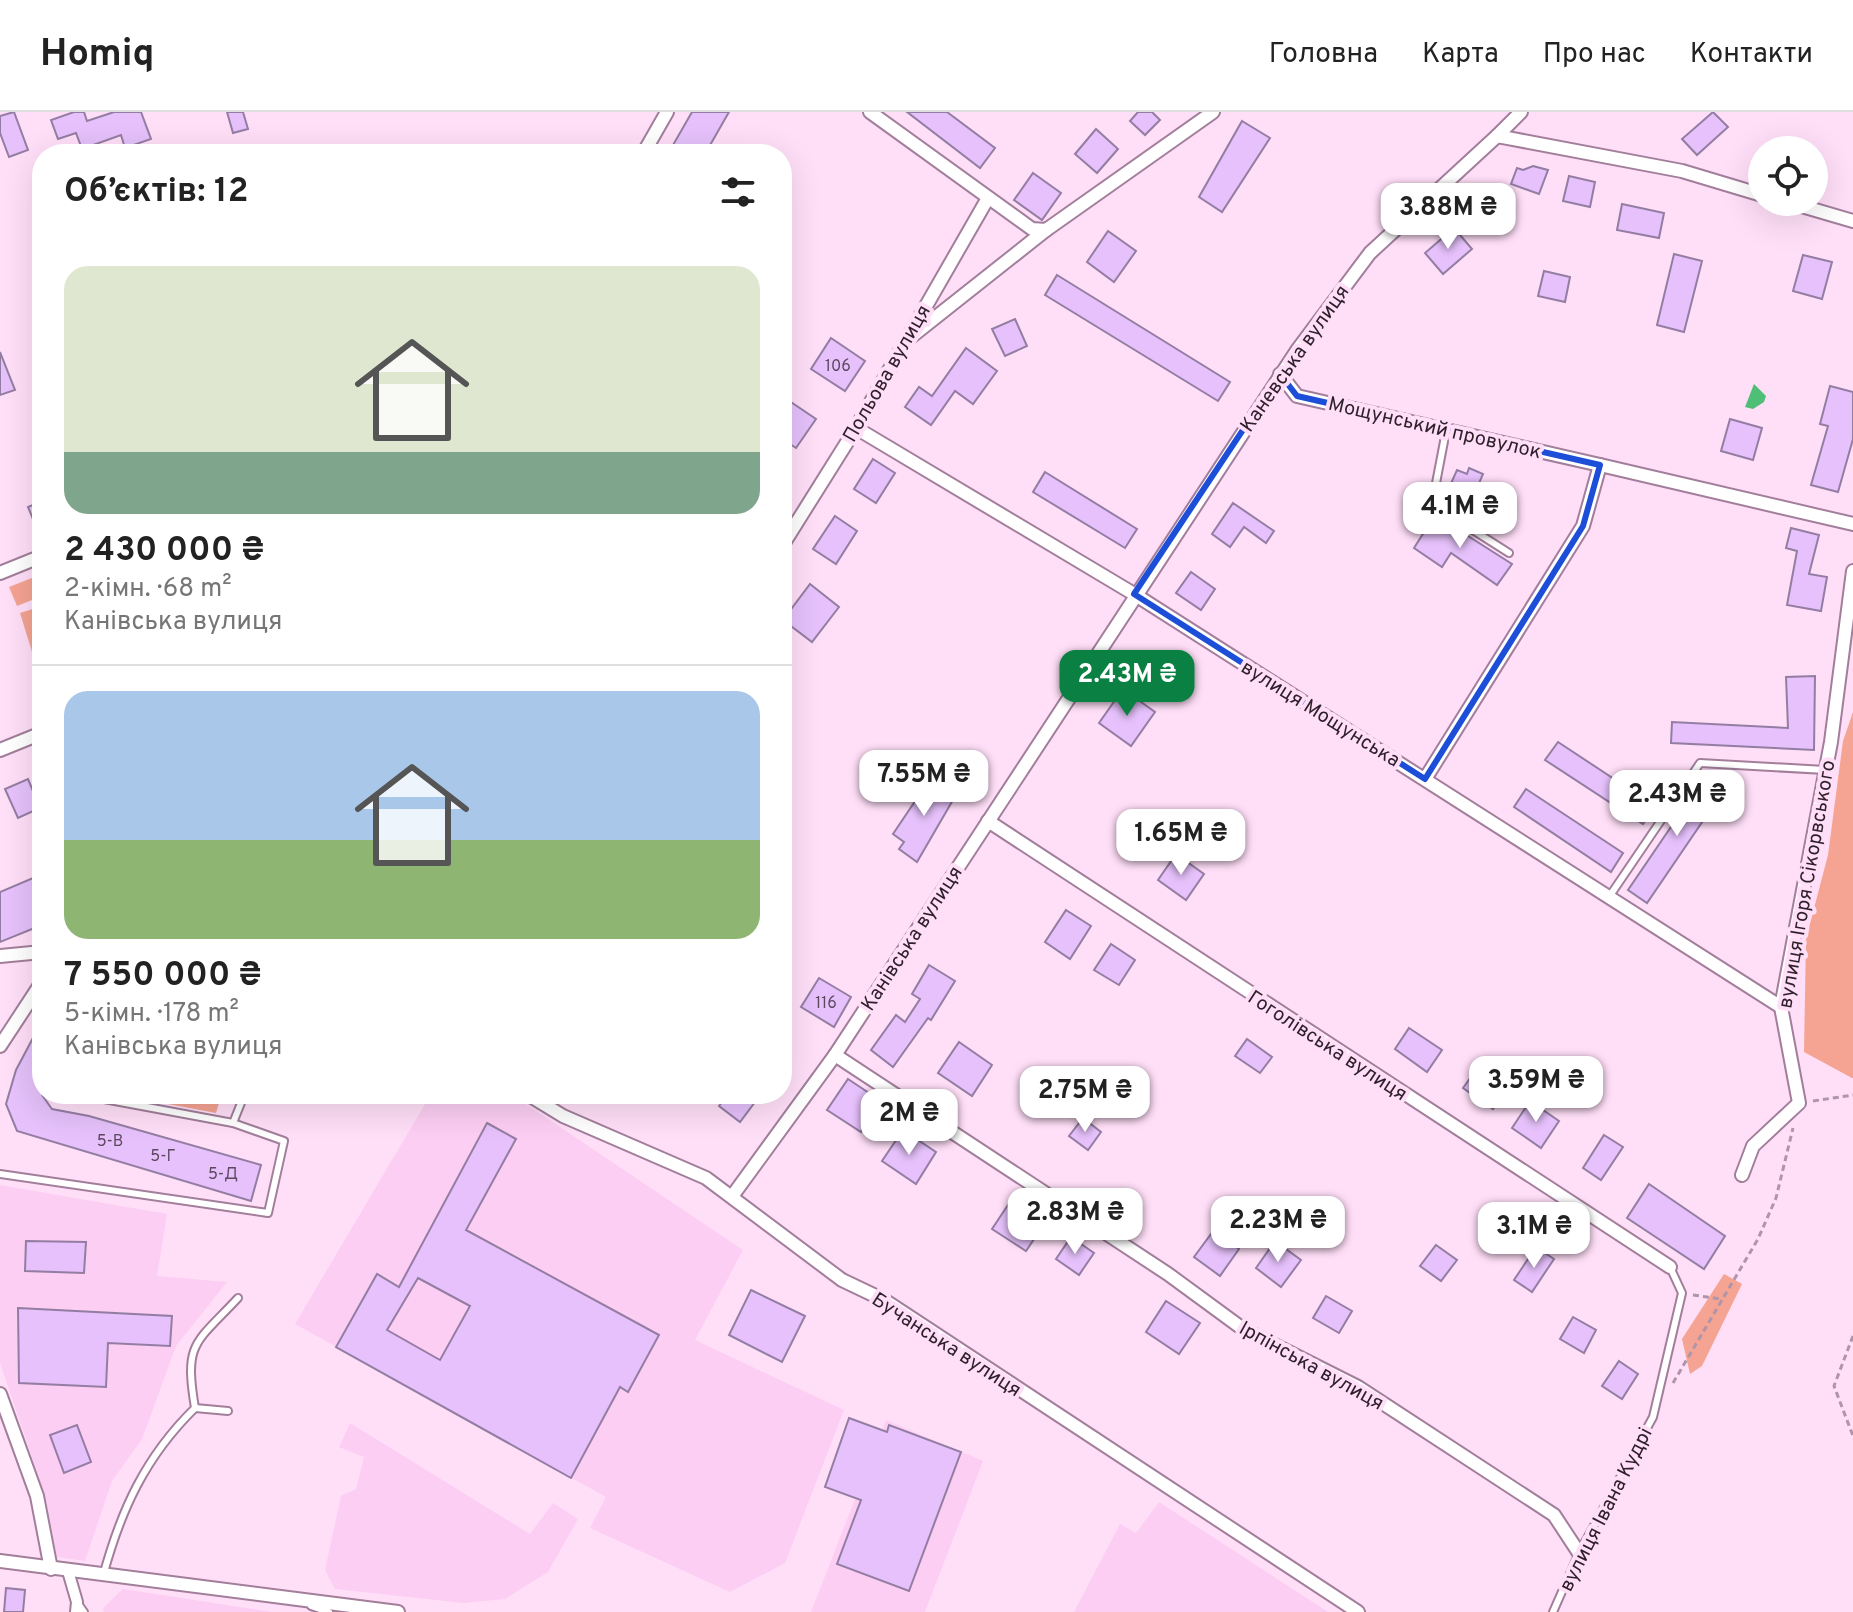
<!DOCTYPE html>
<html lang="uk">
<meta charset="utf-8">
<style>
:root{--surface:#fff;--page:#f6f6f6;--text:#222;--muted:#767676;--line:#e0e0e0;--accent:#0b8043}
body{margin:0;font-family:Overpass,sans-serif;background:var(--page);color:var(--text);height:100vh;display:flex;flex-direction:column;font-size:30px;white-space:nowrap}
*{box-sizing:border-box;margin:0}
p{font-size:26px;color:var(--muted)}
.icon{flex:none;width:44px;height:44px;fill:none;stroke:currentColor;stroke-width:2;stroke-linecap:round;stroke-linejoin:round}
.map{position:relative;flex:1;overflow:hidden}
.panel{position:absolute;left:32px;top:32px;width:760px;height:960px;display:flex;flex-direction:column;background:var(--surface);border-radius:32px;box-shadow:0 8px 32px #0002}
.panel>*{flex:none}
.buttons{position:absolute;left:1748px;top:24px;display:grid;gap:16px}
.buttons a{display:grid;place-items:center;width:80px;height:80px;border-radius:50%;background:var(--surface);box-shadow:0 8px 32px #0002;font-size:40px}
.price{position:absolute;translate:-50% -68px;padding:0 18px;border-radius:16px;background:#fff;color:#222;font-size:26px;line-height:52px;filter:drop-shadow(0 2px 4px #0008)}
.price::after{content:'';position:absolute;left:50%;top:48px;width:24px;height:18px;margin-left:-12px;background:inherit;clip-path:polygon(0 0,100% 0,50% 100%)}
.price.selected{background:var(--accent);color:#fff}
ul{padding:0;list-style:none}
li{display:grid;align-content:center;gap:16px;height:424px;padding:0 32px}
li+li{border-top:2px solid var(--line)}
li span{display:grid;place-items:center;height:248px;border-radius:24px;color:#555}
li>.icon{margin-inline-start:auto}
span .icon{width:144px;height:144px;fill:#fffc;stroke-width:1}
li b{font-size:34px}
h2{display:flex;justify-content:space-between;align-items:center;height:96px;padding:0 32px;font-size:34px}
header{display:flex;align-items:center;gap:48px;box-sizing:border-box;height:112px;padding:0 40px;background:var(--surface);border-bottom:2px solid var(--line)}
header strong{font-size:38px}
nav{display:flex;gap:44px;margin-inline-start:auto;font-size:28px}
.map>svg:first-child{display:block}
</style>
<header>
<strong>Homiq</strong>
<nav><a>Головна</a><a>Карта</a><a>Про нас</a><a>Контакти</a></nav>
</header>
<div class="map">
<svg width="1853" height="1500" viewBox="0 0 1853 1500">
<rect width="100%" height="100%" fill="#ffdff8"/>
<g fill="#fccef3">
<polygon points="431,982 511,982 743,1138 695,1228 844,1298 785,1451 730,1480 590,1416 606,1385 295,1212"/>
<polygon points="0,1073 167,1102 157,1164 227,1170 176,1234 142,1327 112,1369 85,1449 57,1445 45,1383 0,1251"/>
<polygon points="886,1308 983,1349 925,1500 811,1500"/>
<polygon points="350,1311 530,1422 553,1391 578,1407 548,1460 505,1487 463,1491 335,1477 325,1458 341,1384 356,1377 364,1345 339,1335"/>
<polygon points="1159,1390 1328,1500 1074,1500 1120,1412 1136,1421"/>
<polygon points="123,1477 272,1500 104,1500 103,1496"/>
</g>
<g fill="#f5a392">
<polygon points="42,462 42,484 17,494 9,475"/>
<polygon points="42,494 42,572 20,501"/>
<polygon points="1853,600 1853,966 1852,966 1804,940 1806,827 1828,743 1843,629"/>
<polygon points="115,982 218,982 221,984 216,1001"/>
<polygon points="1724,1162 1742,1172 1702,1254 1690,1262 1682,1227"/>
</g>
<polygon fill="#4fbf77" points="1754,272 1766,284 1764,290 1753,297 1745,295"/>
<g fill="#e6c1fb" stroke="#947da2" stroke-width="2" fill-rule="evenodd">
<polygon points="14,0 28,38 9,45 0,21 0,4"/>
<polygon points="74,0 84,0 87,9 114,0 141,0 151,27 125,36 121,23 82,37 76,21 58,27 51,8"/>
<polygon points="227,0 243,0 248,17 233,21"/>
<polygon points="692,0 729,0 705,42 689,42 673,33"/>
<polygon points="907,0 947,0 995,36 980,56"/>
<polygon points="1138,0 1152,0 1160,8 1145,23 1130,9"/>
<polygon points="1713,0 1728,15 1697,43 1682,27"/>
<polygon points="1242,9 1270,26 1222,100 1199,85"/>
<polygon points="1096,17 1118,37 1097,61 1075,42"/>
<polygon points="1533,54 1548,58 1539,82 1511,72 1517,56 1523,58"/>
<polygon points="1033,61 1061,81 1042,108 1014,88"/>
<polygon points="1569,64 1595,70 1590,95 1563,89"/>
<polygon points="1622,92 1664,101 1659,126 1617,118"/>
<polygon points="1454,116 1472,137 1443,162 1425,141"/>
<polygon points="1108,119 1136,139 1114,170 1087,150"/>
<polygon points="1674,142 1702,149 1684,220 1657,213"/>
<polygon points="1803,143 1832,150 1822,187 1793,179"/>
<polygon points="1544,159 1570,165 1565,190 1538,184"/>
<polygon points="1057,163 1230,270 1218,289 1045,183"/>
<polygon points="1015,207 1027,234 1005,244 992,217"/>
<polygon points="831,226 865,249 845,279 811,257"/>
<polygon points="966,236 997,259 973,292 955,279 931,313 905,295 919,275 932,284"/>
<polygon points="0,240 15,278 0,283"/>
<polygon points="1830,274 1853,280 1853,327 1838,380 1811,373 1828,314 1820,312"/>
<polygon points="782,284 816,307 796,336 782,327"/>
<polygon points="1730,307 1762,316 1753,348 1721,339"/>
<polygon points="873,347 895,361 876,391 854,377"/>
<polygon points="1469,356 1483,362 1468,397 1444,387 1457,358 1467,362"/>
<polygon points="1045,360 1137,417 1125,436 1033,380"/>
<polygon points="42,389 42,429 28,395"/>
<polygon points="1233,391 1274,419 1266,431 1244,415 1230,435 1212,422"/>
<polygon points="1435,403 1512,452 1497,473 1451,441 1442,455 1414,436"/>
<polygon points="835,404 857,419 836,452 813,437"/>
<polygon points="1791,416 1819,423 1809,462 1827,465 1821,499 1787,493 1797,439 1786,436"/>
<polygon points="1191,460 1215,477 1201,498 1176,481"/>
<polygon points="810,472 839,495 812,530 783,508"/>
<polygon points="1815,564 1814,638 1671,631 1672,610 1788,616 1786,565"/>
<polygon points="1123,577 1155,600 1131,634 1099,611"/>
<polygon points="1558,630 1655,694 1643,712 1545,648"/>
<polygon points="1707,662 1726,675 1647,791 1628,778"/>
<polygon points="932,664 957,681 917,750 899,737 904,730 893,722"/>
<polygon points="28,667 40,696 18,706 5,677"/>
<polygon points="1526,677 1623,741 1611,760 1514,695"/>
<polygon points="1176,742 1204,762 1186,788 1158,768"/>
<polygon points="33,766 42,787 42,813 0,830 0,780"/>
<polygon points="1066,798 1091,814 1070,847 1045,830"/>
<polygon points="1111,832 1135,848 1119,873 1094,858"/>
<polygon points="929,853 955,869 931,908 928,906 893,955 871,938 896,903 905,910 920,887 912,882"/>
<polygon points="819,866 851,885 834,915 801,895"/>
<polygon points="42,909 42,983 52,997 89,1004 261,1053 251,1089 17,1019 6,992 16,958"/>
<polygon points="1409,916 1442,938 1427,960 1395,937"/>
<polygon points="1247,927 1272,945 1260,961 1235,944"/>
<polygon points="959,930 992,953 972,984 938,961"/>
<polygon points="1482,950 1512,971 1493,997 1463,976"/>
<polygon points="848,967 881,989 861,1020 827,998"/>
<polygon points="728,982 761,982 740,1010 719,994"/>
<polygon points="1530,989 1559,1009 1541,1036 1512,1016"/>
<polygon points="1083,1006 1101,1020 1088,1038 1069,1024"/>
<path d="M 487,1011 L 516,1027 L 466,1118 L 659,1223 L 628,1280 L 620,1275 L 571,1366 L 336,1235 L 377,1162 L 399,1175 ZM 418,1166 L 470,1194 L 440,1248 L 387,1218 Z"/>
<polygon points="903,1018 936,1040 916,1072 882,1049"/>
<polygon points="1604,1023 1623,1035 1601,1068 1583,1056"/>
<polygon points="1649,1072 1725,1124 1704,1157 1627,1106"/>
<polygon points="1008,1093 1042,1115 1026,1139 992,1117"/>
<polygon points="1214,1118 1239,1137 1220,1164 1194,1145"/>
<polygon points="1071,1125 1094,1141 1079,1163 1056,1147"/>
<polygon points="26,1129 86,1130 84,1161 25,1159"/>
<polygon points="1275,1129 1301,1148 1281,1175 1256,1156"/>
<polygon points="1436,1133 1457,1148 1441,1169 1420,1154"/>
<polygon points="1536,1135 1554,1147 1532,1180 1514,1168"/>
<polygon points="751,1178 805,1204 782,1250 729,1223"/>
<polygon points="1326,1184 1352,1199 1339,1221 1313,1206"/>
<polygon points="1166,1189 1200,1211 1179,1242 1146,1220"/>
<polygon points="18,1196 172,1204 170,1234 108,1231 106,1275 19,1271"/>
<polygon points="1573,1205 1596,1218 1584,1241 1560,1227"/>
<polygon points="1619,1249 1638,1262 1622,1287 1602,1274"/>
<polygon points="849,1306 887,1320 889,1313 961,1340 909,1479 837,1452 861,1388 825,1375"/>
<polygon points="77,1313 91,1350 64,1361 50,1323"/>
<polygon points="6,1476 25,1478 23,1500 4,1500"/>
</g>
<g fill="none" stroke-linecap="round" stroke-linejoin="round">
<g stroke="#a27e9b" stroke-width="10">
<g id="service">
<polyline points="1446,319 1432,392 1509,441"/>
<polyline points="1609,785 1700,651 1825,658"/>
<polyline points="31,886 42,894"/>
<polyline points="231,982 241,991 233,1011"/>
<polyline points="0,1062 268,1101 284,1029 233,1011 77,982"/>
<polyline points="195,1296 228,1299"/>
<path d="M 103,1464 C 121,1398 145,1345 195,1296 C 184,1230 195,1232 238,1186"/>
<polyline points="77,1490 84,1500"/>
<polyline points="311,1494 329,1500"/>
<polyline points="1553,1500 1579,1441 1653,1305 1682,1181 1670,1155"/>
</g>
</g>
<g stroke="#a27e9b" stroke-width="14">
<polyline id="pedestrian" points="68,1459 77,1490 76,1500"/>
</g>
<g stroke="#a27e9b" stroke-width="16">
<g id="minor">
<polyline points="870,0 1032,117 1046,118 1213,0"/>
<polyline points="1497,24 1521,0"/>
<polyline points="643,42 667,0"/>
<polyline points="1788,90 1853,109"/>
<polyline points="907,228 1046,118"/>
<polyline points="1280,262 1297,284 1600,353 1583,414 1425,667"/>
<polyline points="856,316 1134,482 1781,895"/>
<polyline points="1600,353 1853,412"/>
<polyline points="782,434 856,316 988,86"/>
<polyline points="0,461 42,444"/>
<polyline points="0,638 42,621"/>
<polyline points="988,709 1670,1155"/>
<polyline points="0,844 42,840"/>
<polyline points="0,934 42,870"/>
<polyline points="835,943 1168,1162 1243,1217 1358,1275 1554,1403 1579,1441"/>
<polyline points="527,982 563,1004 706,1066 842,1168 884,1188 1358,1500"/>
<polyline points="1742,1063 1753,1034 1799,991 1781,895 1831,630 1853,459"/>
<polyline points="733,1083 835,943 1298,237 1370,141 1497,24 1682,59 1762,83"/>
<polyline points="0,1282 37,1384 51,1457"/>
<polyline points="0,1449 398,1500"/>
</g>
</g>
<g stroke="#af95a9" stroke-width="3" stroke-dasharray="6 4" stroke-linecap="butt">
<polyline points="1813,989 1853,983"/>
<polyline points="1693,1183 1721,1187"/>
<polyline points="1853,1224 1834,1274 1853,1324"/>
<polyline points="1673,1271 1758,1127 1776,1086 1793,1016"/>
</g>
<use href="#service" stroke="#fff" stroke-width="6"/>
<use href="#pedestrian" stroke="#fff" stroke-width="10"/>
<use href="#minor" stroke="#fff" stroke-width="12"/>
</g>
<path fill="none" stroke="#1d4ed8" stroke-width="6" stroke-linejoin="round" d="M 1280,262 L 1297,284 L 1600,353 L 1583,414 L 1425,667 L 1134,482 Z"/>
<g text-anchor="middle" stroke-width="8" stroke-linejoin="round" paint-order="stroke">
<g font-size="16" fill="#5c485f">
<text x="838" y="259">106</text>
<text x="826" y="896">116</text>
<text x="110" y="1034">5-В</text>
<text x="163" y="1049">5-Г</text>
<text x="223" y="1067">5-Д</text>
</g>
<g font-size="20" fill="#2e1f2b" stroke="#ffdff8">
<text transform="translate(1294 246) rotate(-55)" y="7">Каневська вулиця</text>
<text transform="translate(886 261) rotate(-60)" y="7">Польова вулиця</text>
<text transform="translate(1435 315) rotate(13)" y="7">Мощунський провулок</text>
<text transform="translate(1321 601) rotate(32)" y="7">вулиця Мощунська</text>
<text transform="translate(1806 772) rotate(-80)" y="7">вулиця Ігоря Сікорвського</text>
<text transform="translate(911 826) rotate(-57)" y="7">Канівська вулиця</text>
<text transform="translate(1328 933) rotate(33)" y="7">Гоголівська вулиця</text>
<text transform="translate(947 1232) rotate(33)" y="7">Бучанська вулиця</text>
<text transform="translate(1312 1253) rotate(29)" y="7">Ірпінська вулиця</text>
<text transform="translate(1605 1397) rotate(-63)" y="7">вулиця Івана Кудрі</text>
</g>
</g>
</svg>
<div class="buttons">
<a><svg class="icon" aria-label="locate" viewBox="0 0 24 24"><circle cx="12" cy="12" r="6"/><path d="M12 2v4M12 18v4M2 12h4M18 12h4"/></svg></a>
</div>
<b class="price" style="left:1448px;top:139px">3.88M ₴</b>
<b class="price" style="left:1460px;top:438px">4.1M ₴</b>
<b class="price selected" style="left:1127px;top:606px">2.43M ₴</b>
<b class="price" style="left:924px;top:706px">7.55M ₴</b>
<b class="price" style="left:1677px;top:726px">2.43M ₴</b>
<b class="price" style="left:1181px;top:765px">1.65M ₴</b>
<b class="price" style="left:1536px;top:1012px">3.59M ₴</b>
<b class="price" style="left:1085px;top:1022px">2.75M ₴</b>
<b class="price" style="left:909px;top:1045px">2M ₴</b>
<b class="price" style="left:1075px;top:1144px">2.83M ₴</b>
<b class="price" style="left:1278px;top:1152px">2.23M ₴</b>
<b class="price" style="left:1534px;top:1158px">3.1M ₴</b>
<section class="panel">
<h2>Об’єктів: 12<svg class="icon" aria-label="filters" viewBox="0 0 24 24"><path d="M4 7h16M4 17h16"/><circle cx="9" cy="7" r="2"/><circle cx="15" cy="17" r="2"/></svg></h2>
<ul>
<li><span style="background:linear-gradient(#dfe7d0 75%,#7fa58c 0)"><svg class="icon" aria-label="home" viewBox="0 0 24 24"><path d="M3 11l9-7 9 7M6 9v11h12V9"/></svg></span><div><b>2 430 000 ₴</b><p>2-кімн. · 68 m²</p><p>Канівська вулиця</p></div></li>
<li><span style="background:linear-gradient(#a9c7e8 60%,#8fb573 0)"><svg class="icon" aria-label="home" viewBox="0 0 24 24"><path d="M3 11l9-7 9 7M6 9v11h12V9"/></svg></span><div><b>7 550 000 ₴</b><p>5-кімн. · 178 m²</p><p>Канівська вулиця</p></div></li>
</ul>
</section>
</div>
